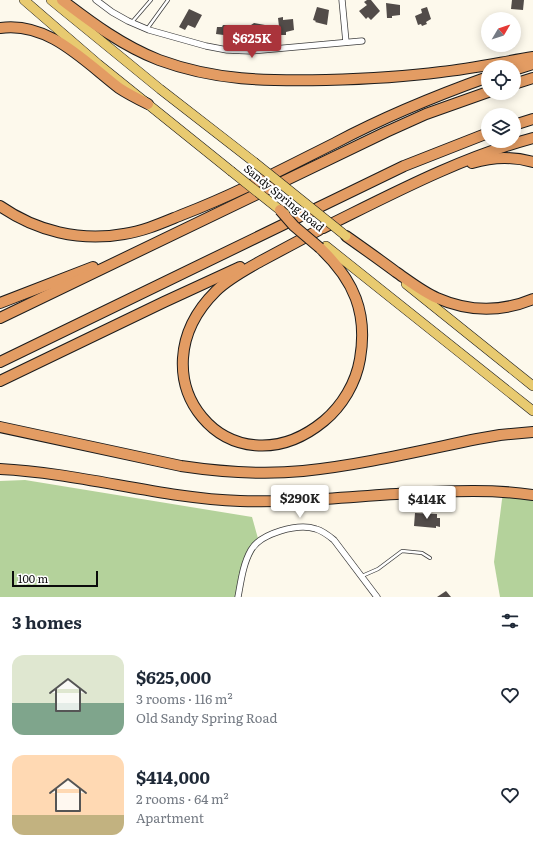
<!DOCTYPE html>
<meta charset="utf-8">
<style>
:root{--surface:#fff;--page:#f6f6f7;--text:#1f2937;--muted:#747a83;--accent:#aa343b}
body{margin:0;font-family:Literata,serif;background:var(--page);color:var(--text);height:100vh;display:flex;flex-direction:column;font-size:15px;white-space:nowrap}
*{box-sizing:border-box;margin:0}
p{font-size:13px;color:var(--muted)}
.icon{flex:none;width:22px;height:22px;fill:none;stroke:currentColor;stroke-width:2;stroke-linecap:round;stroke-linejoin:round}
.map{position:relative;height:597px;overflow:hidden}
.panel{display:flex;flex-direction:column;background:var(--surface);flex:1}
.panel>*{flex:none}
.needle{width:26px;rotate:51deg}
.tools{position:absolute;left:481px;top:12px;display:grid;gap:8px}
.tools a{display:grid;place-items:center;width:40px;height:40px;border-radius:50%;background:var(--surface);box-shadow:0 2px 10px #0003;font-size:20px}
.scale{position:absolute;left:12px;bottom:10px;width:86px;box-sizing:border-box;padding-left:4px;border:2px solid #0b0b0b;border-top:0;font-size:11px;line-height:14px;white-space:nowrap;color:#0b0b0b;-webkit-text-stroke:3px #fff;paint-order:stroke}
.price{position:absolute;translate:-50% -34px;padding:0 9px;border-radius:4px;background:#fff;color:#222;font-size:13px;line-height:26px;filter:drop-shadow(0 1px 2px #0008)}
.price::after{content:'';position:absolute;left:50%;top:24px;width:12px;height:9px;margin-left:-6px;background:inherit;clip-path:polygon(0 0,100% 0,50% 100%)}
.price.current{background:var(--accent);color:#fff}
ul{padding:0;list-style:none}
li{display:flex;align-items:center;gap:12px;height:100px;padding:0 12px}
li span{display:grid;place-items:center;flex:none;width:112px;height:80px;border-radius:12px;color:#555}
li>.icon{margin-inline-start:auto}
span .icon{width:48px;height:48px;fill:#fffc;stroke-width:1}
li b{font-size:17px}
h2{display:flex;justify-content:space-between;align-items:center;height:48px;padding:0 12px;font-size:17px}
.map>svg:first-child{display:block}
</style>
<div class="map">
<svg width="533" height="597" viewBox="0 0 533 597">
<rect width="100%" height="100%" fill="#fdf9ec"/>
<g fill="#b4d29b">
<polygon points="25,480 252,517 259,542 242,575 238,597 0,597 0,481"/>
<polygon points="503,492 533,495 533,597 500,597 494,562"/>
</g>
<g fill="#524c49">
<polygon points="367,0 371,0 380,11 371,20 368,17 366,19 359,11 367,5 364,2"/>
<polygon points="512,0 524,0 523,10 511,9"/>
<polygon points="386,3 400,5 400,15 392,16 392,18 387,18"/>
<polygon points="317,7 329,10 327,25 315,22 316,21 313,20"/>
<polygon points="427,7 431,19 426,22 427,24 422,26 421,24 418,25 415,16 422,13 421,9"/>
<polygon points="189,9 202,15 195,28 188,25 185,30 179,27"/>
<polygon points="283,17 283,20 293,19 294,30 286,32 286,35 280,35 278,18"/>
<polygon points="254,23 265,25 265,34 258,34 258,37 252,37 251,25"/>
<polygon points="223,25 228,25 228,27 232,28 231,36 216,34 217,27 222,27"/>
<polygon points="415,513 437,514 437,518 440,518 440,527 436,526 436,528 414,526"/>
<polygon points="446,591 451,597 437,597"/>
</g>
<g fill="none" stroke-linecap="round" stroke-linejoin="round">
<g stroke="#3e3e3e" stroke-width="4">
<g id="lane">
<polyline points="132,22 151,0"/>
<polyline points="147,29 168,0"/>
<polyline points="362,576 378,569 402,551 422,553 430,558"/>
</g>
</g>
<g stroke="#3e3e3e" stroke-width="7">
<g id="street">
<polyline points="96,0 112,12 128,21 149,30 206,46 227,50 251,51 362,41"/>
<polyline points="342,0 346,42"/>
<path d="M 238,597 C 241,581 243,564 251,550 C 261,533 298,523 316,529 C 323,531 328,535 334,540 L 377,597"/>
</g>
</g>
<g stroke="#1c1c1c" stroke-width="10">
<g id="primary">
<polyline points="24,0 98,64 231,171"/>
<polyline points="51,0 160,89 254,162"/>
<polyline points="326,246 533,411"/>
<polyline points="406,284 533,386"/>
</g>
</g>
<g stroke="#1c1c1c" stroke-width="12">
<g id="highway">
<path d="M 62,0 C 92,23 123,46 159,60 C 216,81 266,81 326,80 C 364,79 403,77 441,72 C 471,69 502,62 533,57"/>
<path d="M 0,28 C 48,21 84,61 119,88 C 128,94 138,99 148,104"/>
<polyline points="514,70 533,64"/>
<polyline points="514,84 533,78"/>
<polyline points="514,125 533,119"/>
<path d="M 472,163 C 492,157 512,156 533,162"/>
<path d="M 0,206 C 36,231 80,242 124,234 C 145,231 164,222 184,214 C 236,194 285,168 335,143 C 384,117 435,96 488,77"/>
<path d="M 323,228 C 392,194 459,158 533,138"/>
<path d="M 319,230 C 300,240 280,251 261,261 C 245,270 228,279 216,291 C 129,377 230,498 324,421 C 342,406 356,383 360,359 C 368,313 354,280 320,248"/>
<path d="M 346,236 C 363,248 380,260 396,272 C 409,281 423,292 437,298 C 469,312 502,312 533,299"/>
<polyline points="0,303 93,267"/>
<polyline points="0,318 386,132 426,114 488,92"/>
<polyline points="0,362 404,166 488,133"/>
<polyline points="0,381 164,302 240,267"/>
<path d="M 0,427 L 181,466 C 221,472 262,475 303,471 C 361,465 419,451 477,439 L 500,435 L 533,432"/>
<path d="M 0,469 C 81,473 159,498 240,501 C 297,503 355,496 412,493 C 453,491 493,489 533,495"/>
</g>
</g>
<use href="#lane" stroke="#fff" stroke-width="2.5"/>
<use href="#street" stroke="#fff" stroke-width="5.5"/>
<use href="#primary" stroke="#e8ca70" stroke-width="9"/>
<use href="#highway" stroke="#e39c63" stroke-width="10"/>
<g stroke="#1c1c1c" stroke-width="10" stroke-linecap="butt">
<g id="primary-bridge">
<polyline points="254,162 346,236"/>
<polyline points="231,171 285,214"/>
</g>
</g>
<g stroke="#1c1c1c" stroke-width="12" stroke-linecap="butt">
<polyline id="highway-bridge" points="280,210 294,226 320,248"/>
</g>
<use href="#primary-bridge" stroke="#e8ca70" stroke-width="9"/>
<use href="#highway-bridge" stroke="#e39c63" stroke-width="10"/>
</g>
<g text-anchor="middle" stroke-width="4" stroke-linejoin="round" paint-order="stroke">
<g font-size="11" fill="#0b0b0b" stroke="#fff">
<text transform="translate(284 198) rotate(39)" y="4">Sandy Spring Road</text>
</g>
</g>
</svg>
<div class="tools">
<a><svg class="needle" viewBox="-14 -14 28 28"><path d="M0-13l5 13h-10z" fill="#e53935"/><path d="M0 13l5-13h-10z" fill="#747a83"/></svg></a>
<a><svg class="icon" aria-label="locate" viewBox="0 0 24 24"><circle cx="12" cy="12" r="6"/><path d="M12 2v4M12 18v4M2 12h4M18 12h4"/></svg></a>
<a><svg class="icon" aria-label="layers" viewBox="0 0 24 24"><path d="M12 4l9 5-9 5-9-5zM3 14l9 5 9-5"/></svg></a>
</div>
<div class="scale">100 m</div>
<b class="price current" style="left:252px;top:59px">$625K</b>
<b class="price" style="left:300px;top:519px">$290K</b>
<b class="price" style="left:427px;top:520px">$414K</b>
</div>
<section class="panel">
<h2>3 homes<svg class="icon" aria-label="filters" viewBox="0 0 24 24"><path d="M4 7h16M4 17h16"/><circle cx="9" cy="7" r="2"/><circle cx="15" cy="17" r="2"/></svg></h2>
<ul>
<li><span style="background:linear-gradient(#dfe7d0 60%,#7fa58c 0)"><svg class="icon" aria-label="home" viewBox="0 0 24 24"><path d="M3 11l9-7 9 7M6 9v11h12V9"/></svg></span><div><b>$625,000</b><p>3 rooms · 116 m²</p><p>Old Sandy Spring Road</p></div><svg class="icon" aria-label="heart" viewBox="0 0 24 24"><path d="M12 20l-8-8c-3-5 5-10 8-4 3-6 11-1 8 4z"/></svg></li>
<li><span style="background:linear-gradient(#ffd9b3 75%,#c2b280 0)"><svg class="icon" aria-label="home" viewBox="0 0 24 24"><path d="M3 11l9-7 9 7M6 9v11h12V9"/></svg></span><div><b>$414,000</b><p>2 rooms · 64 m²</p><p>Apartment</p></div><svg class="icon" aria-label="heart" viewBox="0 0 24 24"><path d="M12 20l-8-8c-3-5 5-10 8-4 3-6 11-1 8 4z"/></svg></li>
</ul>
</section>
